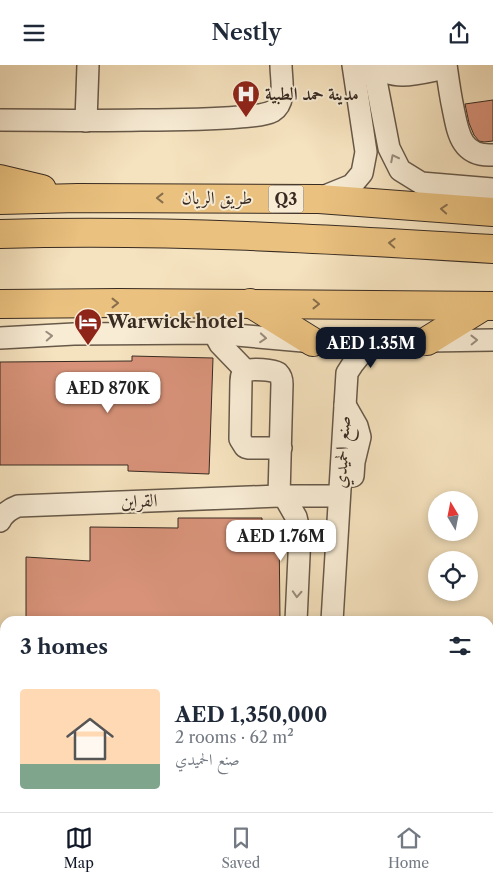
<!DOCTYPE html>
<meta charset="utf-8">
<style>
:root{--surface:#fff;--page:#f6f6f7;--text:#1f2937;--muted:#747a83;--line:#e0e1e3;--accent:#111827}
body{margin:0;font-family:"Libre Caslon Text",Amiri,serif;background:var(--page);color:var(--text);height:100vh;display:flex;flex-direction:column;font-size:19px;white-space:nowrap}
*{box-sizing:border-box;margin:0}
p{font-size:16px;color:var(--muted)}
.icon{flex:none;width:28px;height:28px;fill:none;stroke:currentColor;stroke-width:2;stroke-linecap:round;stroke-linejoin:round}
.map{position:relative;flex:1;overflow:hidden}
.panel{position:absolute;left:0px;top:551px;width:494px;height:196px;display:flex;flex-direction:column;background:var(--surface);border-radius:15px 15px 0 0;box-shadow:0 2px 8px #0003}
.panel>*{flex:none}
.needle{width:32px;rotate:350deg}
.tools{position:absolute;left:428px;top:426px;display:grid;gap:10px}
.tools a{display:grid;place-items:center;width:50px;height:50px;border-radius:50%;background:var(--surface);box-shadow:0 2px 8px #0003;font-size:25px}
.price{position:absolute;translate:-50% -42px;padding:0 11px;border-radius:10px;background:#fff;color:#222;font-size:16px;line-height:32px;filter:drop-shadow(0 1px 2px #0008)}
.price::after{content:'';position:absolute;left:50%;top:30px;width:15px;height:11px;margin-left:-8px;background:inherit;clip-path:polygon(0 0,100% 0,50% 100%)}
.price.on{background:var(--accent);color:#fff}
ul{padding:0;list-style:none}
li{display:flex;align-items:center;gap:15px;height:125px;padding:0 20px}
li+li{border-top:1px solid var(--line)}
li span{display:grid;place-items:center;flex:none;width:140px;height:100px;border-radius:5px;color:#555}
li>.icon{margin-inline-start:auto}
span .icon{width:60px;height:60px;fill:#fffc;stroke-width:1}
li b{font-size:21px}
h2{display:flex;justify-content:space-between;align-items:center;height:60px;padding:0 20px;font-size:21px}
header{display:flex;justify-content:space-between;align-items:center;height:65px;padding:0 20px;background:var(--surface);font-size:22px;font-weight:600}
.dock{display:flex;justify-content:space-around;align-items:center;height:70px;border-top:1px solid var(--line);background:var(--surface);font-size:14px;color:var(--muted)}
.dock a{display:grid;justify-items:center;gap:2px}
.dock .on{color:var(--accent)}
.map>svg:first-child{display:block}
</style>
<header><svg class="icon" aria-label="menu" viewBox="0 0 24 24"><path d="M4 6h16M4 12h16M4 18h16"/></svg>Nestly<svg class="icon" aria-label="share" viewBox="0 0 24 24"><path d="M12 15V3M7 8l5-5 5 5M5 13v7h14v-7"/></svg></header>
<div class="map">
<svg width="493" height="747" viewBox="0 0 493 747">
<rect width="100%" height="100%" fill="#f5e2be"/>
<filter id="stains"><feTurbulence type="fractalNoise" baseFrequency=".004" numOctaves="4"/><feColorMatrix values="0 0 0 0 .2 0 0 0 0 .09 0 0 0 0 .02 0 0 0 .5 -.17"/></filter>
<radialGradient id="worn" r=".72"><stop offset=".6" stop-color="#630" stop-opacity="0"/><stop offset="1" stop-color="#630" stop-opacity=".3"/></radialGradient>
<g fill="#d79279" stroke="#382b22">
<polygon points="493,35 493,76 484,77 479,76 474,70 469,58 465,39"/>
<polygon points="132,291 213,293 209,409 128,406 128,400 0,400 0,297 132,296"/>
<polygon points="178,453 262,453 262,460 279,460 280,556 26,556 26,492 90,496 90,462 178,463"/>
</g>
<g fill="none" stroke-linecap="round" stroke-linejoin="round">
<g stroke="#675949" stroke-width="24">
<g id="minor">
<polyline points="373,0 389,83 400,105 421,118 493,124"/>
<path d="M 375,0 C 394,18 423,7 446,3"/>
<path d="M 446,0 C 448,14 450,29 453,43 C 458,68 461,92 493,90"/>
<path d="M 0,55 C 47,55 94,56 141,55 C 174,55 206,55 239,52 C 249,51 264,51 273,46 C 287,37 281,15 281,0"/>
<polyline points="86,56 88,0"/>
<polyline points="320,133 352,120 362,108 366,87 353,0"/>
<polyline points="214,268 220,279 246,306"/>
<polyline points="0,273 74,269 214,268 325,278 373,279 427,276 493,275"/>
<polyline points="345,340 357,361 360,372 354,397 353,411"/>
<path d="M 279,431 L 282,319 C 282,315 281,311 278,308 C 273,305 252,303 246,306 C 242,308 241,312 241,316 L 240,374 L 245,382 L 249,383 L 281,383"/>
<polyline points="284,431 296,452 300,469 296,556"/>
<path d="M 0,456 C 4,448 10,444 18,441 L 279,431 L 339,431"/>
<path d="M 332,556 L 347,308 C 354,296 361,287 373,279"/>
<polyline points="0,633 2,747"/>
<polyline points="345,742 345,747"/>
<polyline points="285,747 285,742"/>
</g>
</g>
<g stroke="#382b22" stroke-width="30">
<g id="highway">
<polyline points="0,114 42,124"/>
<polyline points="0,135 78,133 319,134 493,147"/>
<path d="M 0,169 C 164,164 329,174 493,184"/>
<polyline points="250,238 313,277"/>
<polyline points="0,239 119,238 493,241"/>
<polyline points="427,276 482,242"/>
</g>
</g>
<use href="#minor" stroke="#f8ecd5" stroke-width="21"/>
<use href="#highway" stroke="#eac17f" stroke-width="28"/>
</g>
<defs><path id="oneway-chevron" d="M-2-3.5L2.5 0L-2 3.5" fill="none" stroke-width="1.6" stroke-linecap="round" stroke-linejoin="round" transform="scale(1.25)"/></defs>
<g stroke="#988c7c">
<use href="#oneway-chevron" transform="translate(394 93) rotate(-117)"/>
<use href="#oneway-chevron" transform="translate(49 271) rotate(-3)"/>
<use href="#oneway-chevron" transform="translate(263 273) rotate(5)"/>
<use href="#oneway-chevron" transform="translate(474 275) rotate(-1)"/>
<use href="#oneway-chevron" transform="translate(297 529) rotate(93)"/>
</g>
<g stroke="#886e4c">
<use href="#oneway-chevron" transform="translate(160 133) rotate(-180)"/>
<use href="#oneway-chevron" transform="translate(444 144) rotate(-176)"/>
<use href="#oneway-chevron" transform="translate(392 178) rotate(-177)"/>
<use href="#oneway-chevron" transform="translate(115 238)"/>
<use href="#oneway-chevron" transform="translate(316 239) rotate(1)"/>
</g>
<defs>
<g id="hospital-pin" transform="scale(1.4375)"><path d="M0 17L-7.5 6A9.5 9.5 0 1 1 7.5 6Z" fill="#8f2418" stroke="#f8ecd5"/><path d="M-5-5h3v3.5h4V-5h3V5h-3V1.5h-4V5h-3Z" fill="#fff"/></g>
<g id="hotel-pin" transform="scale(1.4375)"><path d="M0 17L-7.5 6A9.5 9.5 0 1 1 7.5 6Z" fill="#8f2418" stroke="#f8ecd5"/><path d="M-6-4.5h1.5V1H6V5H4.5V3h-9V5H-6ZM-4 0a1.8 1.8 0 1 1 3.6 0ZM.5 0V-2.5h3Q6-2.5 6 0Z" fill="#fff"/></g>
</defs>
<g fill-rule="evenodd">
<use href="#hospital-pin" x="246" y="29"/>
<use href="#hotel-pin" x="88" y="257"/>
</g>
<g text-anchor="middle" stroke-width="4" stroke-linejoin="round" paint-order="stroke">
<rect fill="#f8ecd5" stroke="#726558" stroke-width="1" x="268.5" y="120.5" width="35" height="27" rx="4"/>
<g font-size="16" font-weight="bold" fill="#382b22">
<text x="286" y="140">Q3</text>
</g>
<g font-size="18" font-weight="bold" fill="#382b22" stroke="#f8ecd5" text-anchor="start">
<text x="265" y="35">مدينة حمد الطبية</text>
<text x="107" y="263">Warwick hotel</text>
</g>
<g font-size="18" fill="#382b22" stroke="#f8ecd5">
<text x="217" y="139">طريق الريان</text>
<text transform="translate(342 387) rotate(-87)" y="6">صنع الحميدي</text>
<text transform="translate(139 436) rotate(-2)" y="6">القراين</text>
</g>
</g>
<rect width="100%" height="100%" filter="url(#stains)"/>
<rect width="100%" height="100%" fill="url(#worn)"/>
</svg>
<div class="tools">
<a><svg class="needle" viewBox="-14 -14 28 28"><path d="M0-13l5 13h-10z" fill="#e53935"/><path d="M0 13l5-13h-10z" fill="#747a83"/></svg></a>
<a><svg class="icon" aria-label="locate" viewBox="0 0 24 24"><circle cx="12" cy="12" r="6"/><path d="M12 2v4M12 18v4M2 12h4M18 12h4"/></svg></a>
</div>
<b class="price on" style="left:371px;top:304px">AED 1.35M</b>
<b class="price" style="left:108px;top:349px">AED 870K</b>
<b class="price" style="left:281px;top:497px">AED 1.76M</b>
<section class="panel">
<h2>3 homes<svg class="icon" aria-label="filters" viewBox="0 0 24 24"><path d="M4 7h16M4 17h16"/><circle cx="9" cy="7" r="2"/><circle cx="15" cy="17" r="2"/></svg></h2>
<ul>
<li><span style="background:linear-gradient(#ffd9b3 75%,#7fa58c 0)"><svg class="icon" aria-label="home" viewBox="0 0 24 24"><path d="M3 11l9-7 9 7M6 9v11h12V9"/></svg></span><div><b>AED 1,350,000</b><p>2 rooms · 62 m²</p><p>صنع الحميدي</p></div></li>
</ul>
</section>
</div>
<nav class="dock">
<a class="on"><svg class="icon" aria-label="map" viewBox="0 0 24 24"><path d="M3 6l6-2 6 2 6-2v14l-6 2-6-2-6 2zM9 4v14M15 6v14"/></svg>Map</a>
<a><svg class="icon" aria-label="saved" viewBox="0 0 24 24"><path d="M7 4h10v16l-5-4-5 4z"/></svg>Saved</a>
<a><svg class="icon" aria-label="home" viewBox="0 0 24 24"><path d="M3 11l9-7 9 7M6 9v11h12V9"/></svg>Home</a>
</nav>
